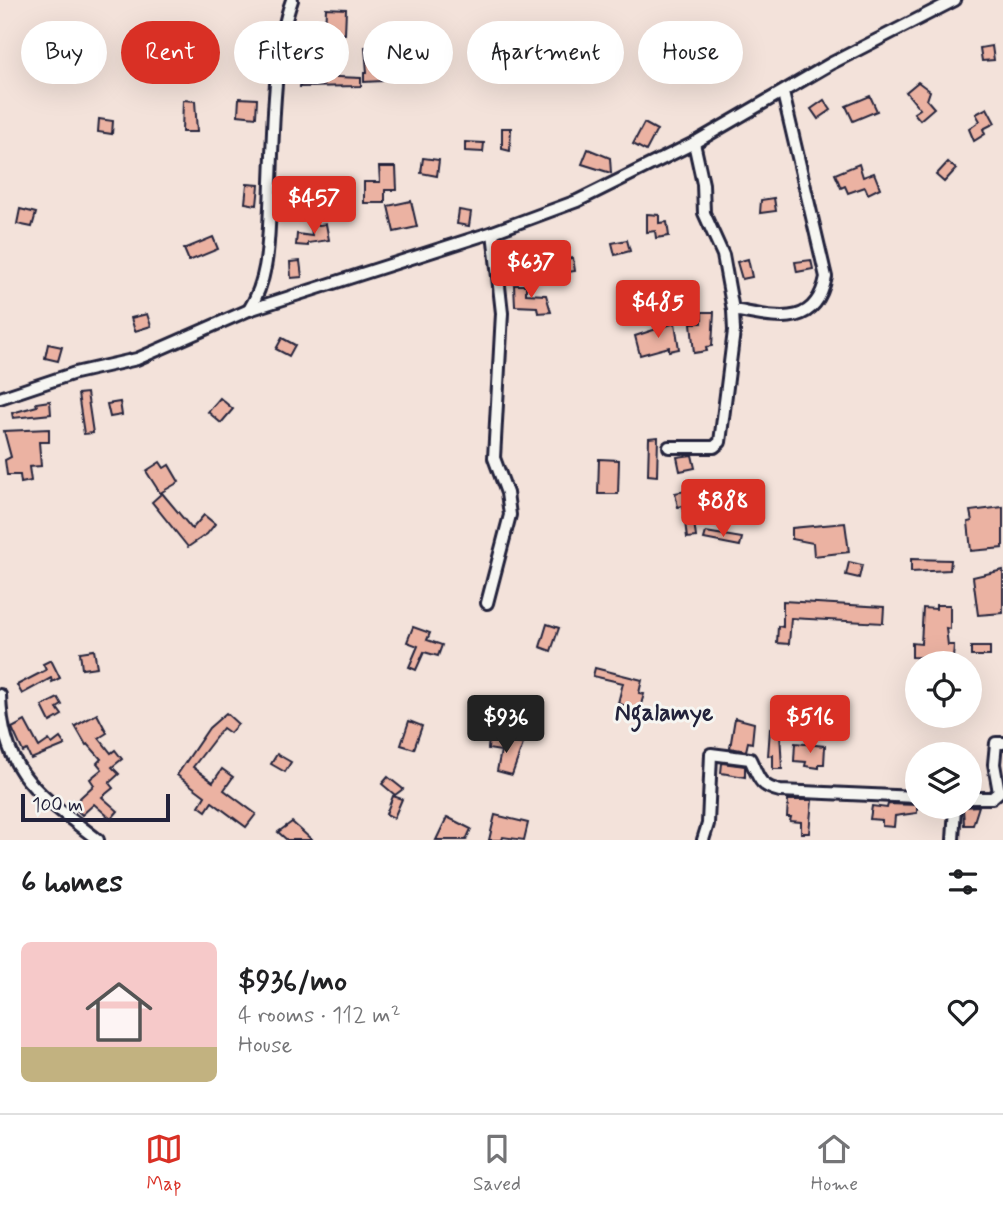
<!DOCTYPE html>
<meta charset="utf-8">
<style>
:root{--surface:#fff;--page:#f2f2f2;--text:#202124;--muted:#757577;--line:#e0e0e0;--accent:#d93025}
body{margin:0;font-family:Mynerve,sans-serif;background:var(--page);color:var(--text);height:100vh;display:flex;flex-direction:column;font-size:26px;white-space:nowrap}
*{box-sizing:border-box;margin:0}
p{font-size:23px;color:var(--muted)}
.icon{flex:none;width:38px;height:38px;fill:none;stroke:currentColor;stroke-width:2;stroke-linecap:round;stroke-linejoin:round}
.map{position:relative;height:840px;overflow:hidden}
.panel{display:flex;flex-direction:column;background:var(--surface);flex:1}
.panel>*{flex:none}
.hud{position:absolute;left:21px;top:21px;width:962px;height:63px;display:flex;gap:14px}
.buttons{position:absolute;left:905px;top:651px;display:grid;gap:14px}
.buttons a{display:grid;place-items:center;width:77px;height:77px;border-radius:50%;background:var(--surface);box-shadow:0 7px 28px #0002;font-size:35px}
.scale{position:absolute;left:21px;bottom:18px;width:149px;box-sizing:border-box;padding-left:7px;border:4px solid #22223b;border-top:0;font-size:19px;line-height:24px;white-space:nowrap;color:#22223b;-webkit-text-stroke:5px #f6f6f2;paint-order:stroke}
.price{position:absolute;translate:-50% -60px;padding:0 16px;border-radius:7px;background:var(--accent);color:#fff;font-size:23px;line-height:46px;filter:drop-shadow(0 2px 4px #0008)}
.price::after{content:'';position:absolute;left:50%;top:42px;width:21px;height:16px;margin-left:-10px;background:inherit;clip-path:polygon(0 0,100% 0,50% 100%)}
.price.on{background:#222;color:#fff}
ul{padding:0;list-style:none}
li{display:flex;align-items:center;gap:21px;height:175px;padding:0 21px}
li+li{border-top:2px solid var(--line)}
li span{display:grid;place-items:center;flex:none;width:196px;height:140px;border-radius:10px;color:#555}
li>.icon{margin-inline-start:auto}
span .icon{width:84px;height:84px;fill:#fffc;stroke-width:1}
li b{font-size:30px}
h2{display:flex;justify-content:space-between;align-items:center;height:84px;padding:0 21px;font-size:30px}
.chip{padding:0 24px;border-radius:32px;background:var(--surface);box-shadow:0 7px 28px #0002;font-size:24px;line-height:63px}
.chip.on{background:var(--accent);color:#fff}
.tab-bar{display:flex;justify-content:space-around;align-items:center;height:98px;border-top:2px solid var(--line);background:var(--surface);font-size:19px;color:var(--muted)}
.tab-bar a{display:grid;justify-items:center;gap:4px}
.tab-bar .on{color:var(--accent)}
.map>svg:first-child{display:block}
</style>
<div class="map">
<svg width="1003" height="840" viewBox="0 0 1003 840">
<rect width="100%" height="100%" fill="#f3e2da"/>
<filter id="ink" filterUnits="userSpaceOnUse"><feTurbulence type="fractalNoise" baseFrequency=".0143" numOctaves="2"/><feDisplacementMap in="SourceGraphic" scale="14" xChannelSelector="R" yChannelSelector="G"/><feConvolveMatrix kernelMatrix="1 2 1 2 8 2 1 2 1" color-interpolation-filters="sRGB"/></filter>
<g filter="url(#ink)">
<g fill="#ebb2a2" stroke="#22223b" stroke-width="2">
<polygon points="326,8 346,9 345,34 325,33"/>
<polygon points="383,46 382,81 364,82 364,73 367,73 365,47"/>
<polygon points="992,46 994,60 982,61 980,48"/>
<polygon points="297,50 311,52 308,71 315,72 315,76 361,78 361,86 300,87 300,64 295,64"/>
<polygon points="517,66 520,77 507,80 504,69"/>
<polygon points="918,82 930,91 927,100 934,108 920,120 914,113 920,109 906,92"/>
<polygon points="870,96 877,111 853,121 846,106"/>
<polygon points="239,98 257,99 256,117 238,115"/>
<polygon points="183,100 195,101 197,132 182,132"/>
<polygon points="824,100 831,110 818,119 811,109"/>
<polygon points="987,108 995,123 983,129 985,134 974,141 969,129 980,121 976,114"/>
<polygon points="99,119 113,121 112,134 98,132"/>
<polygon points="644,123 657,130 646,151 633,144"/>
<polygon points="502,128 511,128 510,151 502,149"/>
<polygon points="465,142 484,143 483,152 465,151"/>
<polygon points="588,149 610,158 611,173 582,164"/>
<polygon points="423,158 439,160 437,176 421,173"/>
<polygon points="948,162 956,169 944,182 936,175"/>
<polygon points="859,164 863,177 874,173 880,188 868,194 865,187 848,193 845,186 841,188 835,174"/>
<polygon points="379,167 396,167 397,190 385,190 385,203 364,203 364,182 380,182"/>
<polygon points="247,184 259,185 257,205 245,203"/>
<polygon points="774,198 776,211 760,213 761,200"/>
<polygon points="411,201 417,227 394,232 388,206"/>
<polygon points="20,209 36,213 32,227 17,224"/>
<polygon points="459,210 471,212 469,226 457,224"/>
<polygon points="647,214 659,215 659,223 667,222 669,236 656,238 655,231 647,232"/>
<polygon points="326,224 329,240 308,243 308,246 296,245 297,234 312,236 311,226"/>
<polygon points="213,237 218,249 189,261 184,249"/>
<polygon points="627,240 630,251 615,255 612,243"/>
<polygon points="536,253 539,264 520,268 518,257"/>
<polygon points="573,258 575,271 555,274 553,260"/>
<polygon points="748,259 752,277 742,279 737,262"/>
<polygon points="811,260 813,269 797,272 795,262"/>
<polygon points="300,261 302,277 291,278 290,262"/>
<polygon points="514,285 526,285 526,294 546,295 551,312 538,313 537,307 515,306"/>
<polygon points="702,312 714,312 712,346 706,347 707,351 694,353 691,323 702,323"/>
<polygon points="147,314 151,326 135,331 131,318"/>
<polygon points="675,323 679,349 669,351 669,347 640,355 635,336"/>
<polygon points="282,338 295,345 289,356 276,349"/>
<polygon points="48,344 62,347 58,361 45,358"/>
<polygon points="87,393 93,433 84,434 78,394"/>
<polygon points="220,398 233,409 221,423 208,412"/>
<polygon points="50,401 51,414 13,418 12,413 37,406 36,403"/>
<polygon points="120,402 122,415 110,417 107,404"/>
<polygon points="49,429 49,442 39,442 41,466 29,467 31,481 21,483 20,475 7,475 5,460 11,457 4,431"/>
<polygon points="658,437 657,476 648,475 649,438"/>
<polygon points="692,455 695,468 680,471 677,457"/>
<polygon points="599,459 619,460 618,494 598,494"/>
<polygon points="160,462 164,468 169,465 179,482 160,493 146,471"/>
<polygon points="708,490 711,501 692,506 696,537 687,538 683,506 678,507 675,493 685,491 685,495"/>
<polygon points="162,493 192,529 204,515 215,524 207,534 188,547 152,502"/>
<polygon points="1003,507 1003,548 971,551 968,522 972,521 970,511"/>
<polygon points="845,523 849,552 814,556 813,543 792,539 792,528"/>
<polygon points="706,532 742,538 740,546 704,539"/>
<polygon points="911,559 951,560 950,570 911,572"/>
<polygon points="849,562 862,565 859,578 846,575"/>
<polygon points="1003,570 1003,613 978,615 973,577"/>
<polygon points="783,601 884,607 883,623 791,618 789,644 777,643 778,626 783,627"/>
<polygon points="936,605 950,605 950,629 946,628 948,645 954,645 953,658 912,657 912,643 921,644 923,608 936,609"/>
<polygon points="547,624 559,628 551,651 540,647"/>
<polygon points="413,627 430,633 427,640 442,645 438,656 424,652 416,670 409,667 418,646 407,642"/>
<rect x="971" y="647" width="19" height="9"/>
<polygon points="94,650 97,667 82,669 80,652"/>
<polygon points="51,660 60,678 52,682 51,678 22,694 17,685 46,670 43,664"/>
<polygon points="595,668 642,680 639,693 644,694 640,708 635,710 618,703 623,683 593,676"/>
<polygon points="58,698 62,705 57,708 62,715 50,722 42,706"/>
<polygon points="226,713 238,724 230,733 223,728 193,767 213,782 222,769 233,777 224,790 256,814 246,827 212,802 206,811 199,806 205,796 177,775 209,728"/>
<polygon points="97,714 107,733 99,738 111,753 115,750 122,759 112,767 119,774 109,783 113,788 102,797 118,811 111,819 94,804 82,815 72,805 94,785 90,779 102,769 97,763 101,759 88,744 86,745 75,726"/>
<polygon points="735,718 754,723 752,743 748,742 746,751 730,748"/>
<polygon points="25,721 39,747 49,740 52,744 60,738 65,745 31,759 27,750 23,752 12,728"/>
<polygon points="409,721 422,726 414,749 401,745"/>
<polygon points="770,729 780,732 782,769 773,769 773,755 768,756"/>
<polygon points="489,739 523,744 512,775 497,771 501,751 488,749"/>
<polygon points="795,743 825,746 824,764 819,764 819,768 805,766 806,762 794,761"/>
<polygon points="277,754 291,762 285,772 271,764"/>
<polygon points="722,763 745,766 745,777 721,773"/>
<polygon points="388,777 403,789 395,795 382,784"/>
<polygon points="393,796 402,799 394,818 386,814"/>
<polygon points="788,800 812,800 809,833 801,833 801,822 790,821 791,817 787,817"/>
<polygon points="888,804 917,805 917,813 895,816 894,827 882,826 882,820 870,819 872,806 887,808"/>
<polygon points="979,806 973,825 964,825 963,807"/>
<polygon points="495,815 528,823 524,840 503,837 502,840 489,840"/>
<polygon points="447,817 471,829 466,840 436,840"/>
<polygon points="292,822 312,840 287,840 278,832"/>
</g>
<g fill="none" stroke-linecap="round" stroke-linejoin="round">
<g stroke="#22223b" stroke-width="16">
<g id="minor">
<path d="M 694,143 L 703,184 L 704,213 L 723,255 L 733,310 C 775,317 815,331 826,277 L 783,93"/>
<path d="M 249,310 C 269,278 268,242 270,207 C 273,147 272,54 292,0"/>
<polyline points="0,398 75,373 137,359 249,310 493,232 577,201 694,143 832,63 955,0"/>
<polyline points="669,447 714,447 720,442 734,331 733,310"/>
<polyline points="487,603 510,515 507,493 494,458 502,313 493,232"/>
<path d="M 0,695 C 2,775 41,795 98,840"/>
<polyline points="970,798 992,798 999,792 994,764 996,743 1003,743"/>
<path d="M 703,840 L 708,824 L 711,754 L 750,759 C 759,777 758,786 780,791 L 917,797"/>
<polyline points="953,840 955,807"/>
</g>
</g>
<use href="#minor" stroke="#f6f6f2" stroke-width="10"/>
</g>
</g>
<g text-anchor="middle" stroke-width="6" stroke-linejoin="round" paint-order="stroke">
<g font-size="24" font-weight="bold" fill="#22223b" stroke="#f6f6f2">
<text x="664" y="720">Ngalamye</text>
</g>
</g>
</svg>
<div class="buttons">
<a><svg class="icon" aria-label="locate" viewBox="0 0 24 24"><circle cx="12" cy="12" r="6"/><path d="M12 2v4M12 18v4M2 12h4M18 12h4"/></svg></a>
<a><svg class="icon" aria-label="layers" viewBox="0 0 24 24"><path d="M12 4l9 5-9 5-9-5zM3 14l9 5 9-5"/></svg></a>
</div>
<div class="scale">100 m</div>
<b class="price" style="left:314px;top:236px">$457</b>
<b class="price" style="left:531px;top:300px">$637</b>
<b class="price" style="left:658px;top:340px">$485</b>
<b class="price" style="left:723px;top:539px">$888</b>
<b class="price on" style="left:506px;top:755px">$936</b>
<b class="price" style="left:810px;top:755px">$516</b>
<div class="hud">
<a class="chip">Buy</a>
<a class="chip on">Rent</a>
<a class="chip">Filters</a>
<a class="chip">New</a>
<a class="chip">Apartment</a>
<a class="chip">House</a>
</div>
</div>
<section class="panel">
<h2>6 homes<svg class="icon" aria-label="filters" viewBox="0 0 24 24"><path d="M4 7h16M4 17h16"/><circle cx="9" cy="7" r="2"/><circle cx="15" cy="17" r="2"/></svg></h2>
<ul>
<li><span style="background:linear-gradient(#f6c9c9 75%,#c2b280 0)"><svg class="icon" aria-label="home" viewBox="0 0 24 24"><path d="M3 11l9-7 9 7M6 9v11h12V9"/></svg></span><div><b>$936/mo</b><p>4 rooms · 112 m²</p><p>House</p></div><svg class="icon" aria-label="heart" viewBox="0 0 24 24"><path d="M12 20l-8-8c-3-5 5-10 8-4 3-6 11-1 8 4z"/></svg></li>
</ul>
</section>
<nav class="tab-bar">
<a class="on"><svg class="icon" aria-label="map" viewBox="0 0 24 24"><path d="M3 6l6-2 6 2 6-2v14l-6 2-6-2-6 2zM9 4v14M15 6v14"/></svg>Map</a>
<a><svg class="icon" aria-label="saved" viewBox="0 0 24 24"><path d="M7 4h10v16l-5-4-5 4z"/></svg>Saved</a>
<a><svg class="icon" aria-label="home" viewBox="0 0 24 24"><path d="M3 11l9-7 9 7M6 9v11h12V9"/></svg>Home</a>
</nav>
